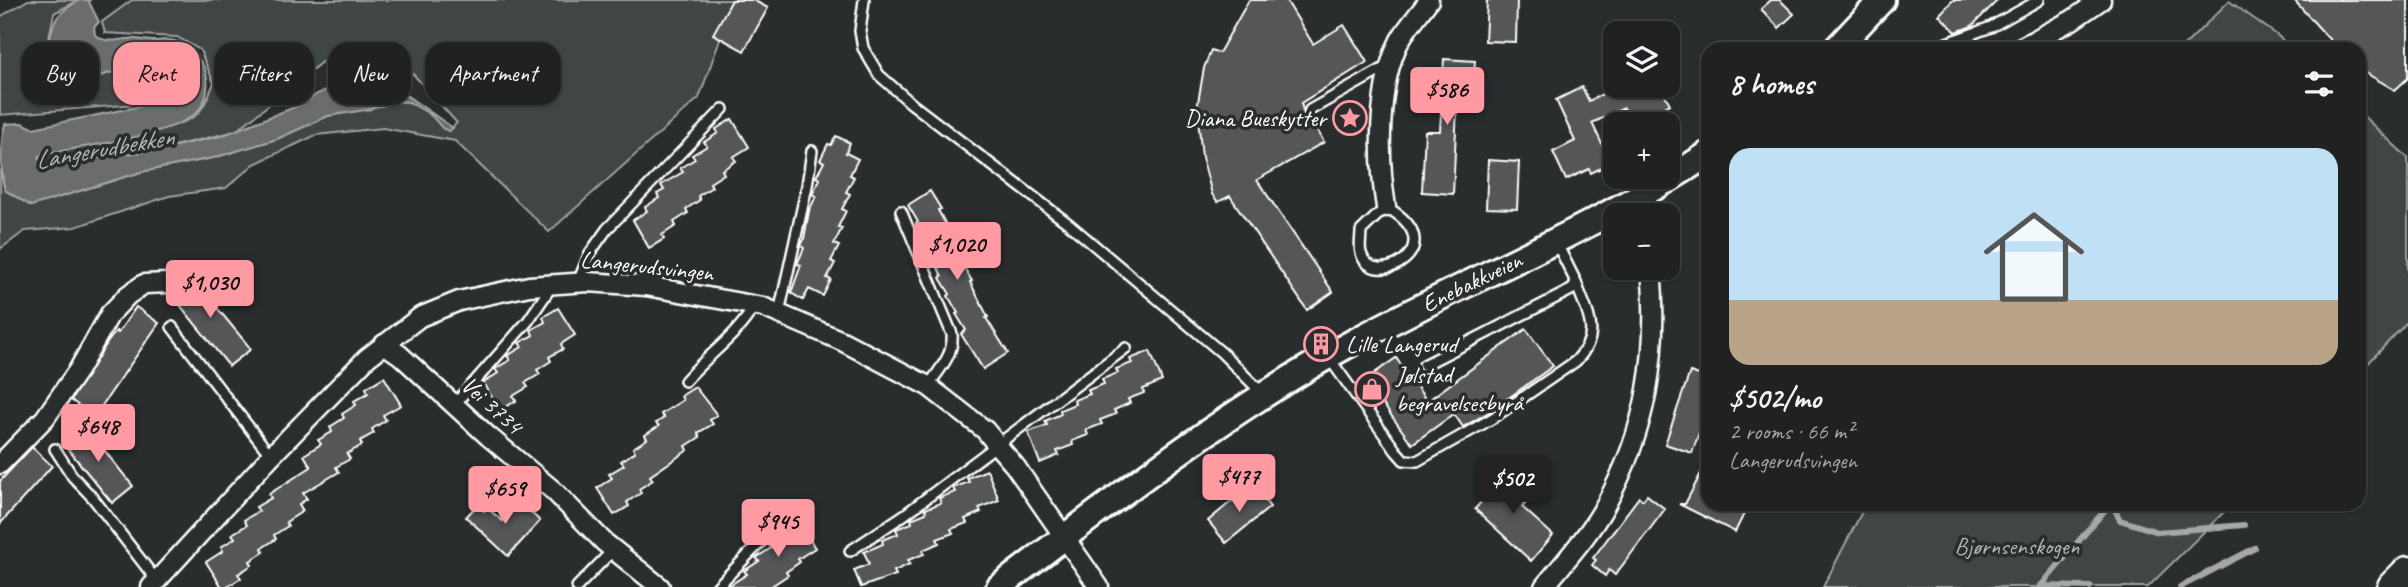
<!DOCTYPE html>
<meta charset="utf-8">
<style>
:root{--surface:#202222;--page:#282a2a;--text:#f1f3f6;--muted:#a2a4a5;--line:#3d3f40;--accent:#ff9aa2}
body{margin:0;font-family:Caveat,sans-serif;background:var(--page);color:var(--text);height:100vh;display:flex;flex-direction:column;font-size:26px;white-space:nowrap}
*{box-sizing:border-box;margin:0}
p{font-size:23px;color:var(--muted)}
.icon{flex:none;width:38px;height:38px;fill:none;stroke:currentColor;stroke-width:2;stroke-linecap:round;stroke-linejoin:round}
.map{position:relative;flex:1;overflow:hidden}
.details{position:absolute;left:1701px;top:42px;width:665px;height:469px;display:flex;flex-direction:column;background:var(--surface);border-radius:21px;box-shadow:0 2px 5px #0004,0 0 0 2px var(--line)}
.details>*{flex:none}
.banner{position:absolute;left:21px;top:42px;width:665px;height:63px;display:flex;gap:14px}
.fabs{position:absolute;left:1603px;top:21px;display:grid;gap:14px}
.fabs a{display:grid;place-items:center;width:77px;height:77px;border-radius:14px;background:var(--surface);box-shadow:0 2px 5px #0004,0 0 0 2px var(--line);font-size:35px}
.price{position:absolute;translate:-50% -60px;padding:0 16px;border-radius:7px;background:var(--accent);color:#111;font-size:23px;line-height:46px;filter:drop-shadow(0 2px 4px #0008)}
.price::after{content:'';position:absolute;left:50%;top:42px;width:21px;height:16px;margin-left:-10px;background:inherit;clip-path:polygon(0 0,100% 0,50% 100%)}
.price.active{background:#222;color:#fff}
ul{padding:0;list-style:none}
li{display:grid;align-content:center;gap:14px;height:371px;padding:0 28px}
li span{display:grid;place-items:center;height:217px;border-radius:21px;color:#555}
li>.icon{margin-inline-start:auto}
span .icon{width:126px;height:126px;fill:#fffc;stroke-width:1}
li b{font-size:30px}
h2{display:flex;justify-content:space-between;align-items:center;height:84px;padding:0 28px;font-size:30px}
.tag{padding:0 24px;border-radius:21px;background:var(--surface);box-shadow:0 2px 5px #0004,0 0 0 2px var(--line);font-size:24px;line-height:63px}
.tag.active{background:var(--accent);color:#111}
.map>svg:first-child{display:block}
</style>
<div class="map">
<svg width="2408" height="587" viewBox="0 0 2408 587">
<rect width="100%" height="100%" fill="#2a2d2e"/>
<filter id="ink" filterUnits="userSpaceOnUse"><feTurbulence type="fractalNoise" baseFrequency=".0143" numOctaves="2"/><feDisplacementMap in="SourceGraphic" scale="14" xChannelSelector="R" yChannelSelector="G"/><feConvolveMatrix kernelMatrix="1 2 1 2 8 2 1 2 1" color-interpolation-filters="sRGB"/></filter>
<g filter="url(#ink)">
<g fill="#414445" stroke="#a0a2a2" stroke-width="2">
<path d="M 28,0 L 79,0 L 54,13 L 47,48 L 71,75 C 80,76 91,78 99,76 C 128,70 161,48 178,85 L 162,102 L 0,115 L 0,17 Z"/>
<path d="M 132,0 L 734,0 L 699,98 L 549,232 L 455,141 L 383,128 L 316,135 L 254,164 L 226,188 L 169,196 L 75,227 L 25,231 L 0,249 L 0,170 L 5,190 L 31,206 L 141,172 L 213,158 L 279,138 L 328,116 L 385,105 L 396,101 L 409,102 L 426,111 L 448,131 L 457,123 L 414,75 L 387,59 L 357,55 L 323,61 L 236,131 L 157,150 L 103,157 L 58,166 L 47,173 L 44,171 L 39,157 L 42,154 C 73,149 174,132 195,116 C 205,108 209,93 214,83 L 200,50 L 177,37 L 105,33 L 102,22 Z"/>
<polygon points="2229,1 2277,35 2292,49 2181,49"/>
<polygon points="2359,112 2408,158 2408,321 2359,373"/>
<polygon points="1866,504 2232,504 2148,587 1823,587"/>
</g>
<path fill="#6a6c6d" stroke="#a6a7a7" stroke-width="2" d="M 80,0 L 90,0 L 89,2 L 99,22 L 94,27 L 95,35 C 109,46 120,37 136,39 C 141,39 147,41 152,41 C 162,41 168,38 178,42 C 192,48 205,63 207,78 C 209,92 204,108 192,116 C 166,136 77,148 42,154 L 39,157 L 44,172 L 47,173 L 58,166 L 103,157 L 157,150 L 221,136 L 300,105 L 317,94 L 351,77 L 367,74 L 379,76 L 389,89 L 407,96 L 453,128 L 449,131 L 443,129 L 431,115 L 409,102 L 396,101 L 385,105 L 374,106 L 371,109 L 328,116 L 277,139 L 213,158 L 141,172 L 31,206 L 5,190 C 0,172 0,141 5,124 L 22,123 L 33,128 L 162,102 L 178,85 C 162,48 128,69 99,76 C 91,78 80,76 71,75 L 47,48 C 54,21 53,15 80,0 Z"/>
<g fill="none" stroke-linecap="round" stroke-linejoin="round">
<g stroke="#a6a7a7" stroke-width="6">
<polyline points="2112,504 2120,520 2158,532 2244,525"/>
<polyline points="2041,586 2090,587"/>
<polyline points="2040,587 2110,504"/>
<polyline points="2180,587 2255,548"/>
</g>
</g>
<g fill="#555758" stroke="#fff" stroke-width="2">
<polygon points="732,0 753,0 768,8 744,51 713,34"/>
<polygon points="1249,0 1286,0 1313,44 1344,25 1367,62 1301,103 1304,114 1310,117 1324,142 1257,180 1333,292 1307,310 1230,196 1218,202 1212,194 1202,157 1197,108 1204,68 1211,50 1219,53"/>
<polygon points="1487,0 1517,0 1516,42 1485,41"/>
<polygon points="1771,0 1780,0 1794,14 1779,28 1761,9"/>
<polygon points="1953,0 1998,0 1972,26 1956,32 1939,15"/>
<polygon points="2294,0 2408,0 2408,78 2395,90 2359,69 2359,49 2338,49"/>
<polygon points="1444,59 1475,61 1472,109 1457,108 1453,194 1422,192 1425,131 1440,131"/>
<polygon points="1618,86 1660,86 1670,104 1634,124 1624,108 1592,123 1611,163 1591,173 1589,169 1566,180 1553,152 1575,141 1556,100 1582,87 1589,101"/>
<polygon points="732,119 749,147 733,157 736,161 722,170 724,174 710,183 712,187 698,196 700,200 686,209 688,213 674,222 676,226 662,235 664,239 649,248 633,220 647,211 645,207 659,198 657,194 664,190 661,185 683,172 680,168 695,159 692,155 707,146 704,142 718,133 716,129"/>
<polygon points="836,136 850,143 846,153 858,159 850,175 854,177 846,192 850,194 842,209 846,211 838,227 842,228 834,244 839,246 831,261 835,263 827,278 831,280 823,296 809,289 803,300 791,293 801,265 797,264 804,248 801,246 804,239 809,211 816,196 812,194 820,179 816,177 824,162 820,160 828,144 831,145"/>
<polygon points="1488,160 1519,162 1517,209 1486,208"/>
<polygon points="930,191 941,209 938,210 957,245 954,246 964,263 962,264 972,281 970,282 988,317 986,318 1008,353 983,369 961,334 966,330 956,314 958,313 948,296 950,294 940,278 942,276 916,223 918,222 908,205"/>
<polygon points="186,270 251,349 229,366 171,294 178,288 178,277"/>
<polygon points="136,307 159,323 94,417 71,400 107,343 116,331 118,333"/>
<polygon points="558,308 575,335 561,344 563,349 549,357 551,361 537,370 540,374 525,383 528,387 513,396 516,401 500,410 483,383 498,373 495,369 510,360 507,356 522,347 519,343 533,335 531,330 545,322 543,317"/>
<polygon points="1526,329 1553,366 1489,412 1463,427 1454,414 1412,444 1377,396 1374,398 1362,382 1396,358 1427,401"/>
<polygon points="1150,351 1162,381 1143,389 1144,393 1128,399 1130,403 1114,410 1116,414 1100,420 1102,424 1086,430 1088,435 1072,441 1073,445 1057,451 1059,455 1040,463 1028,432 1047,425 1045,421 1061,414 1060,410 1075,404 1074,400 1090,394 1088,390 1104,384 1102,379 1118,373 1116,369 1132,363 1130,359"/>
<polygon points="1690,372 1708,378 1708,407 1692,453 1665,444"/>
<polygon points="384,377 401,405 383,415 386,420 372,429 374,433 360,441 362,445 347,454 350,459 336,467 339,472 303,493 307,499 299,504 303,511 286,522 288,526 274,535 276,539 262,548 264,552 250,561 252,565 238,574 241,578 227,587 222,587 206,562 223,551 221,547 235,538 232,534 247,525 244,520 259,511 256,507 271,498 269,494 311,467 304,455 321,444 318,440 332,432 330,427 344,418 342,414 356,405 354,401 368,393 366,388"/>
<polygon points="695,387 717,415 710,420 713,424 698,433 700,437 686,446 688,450 650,476 653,480 639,489 641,493 627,502 629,506 614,515 597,488 612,478 609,474 624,465 621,461 635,452 633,448 647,439 645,435 659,426 656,423 664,418 661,414 683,400 681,396"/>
<polygon points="84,425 133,486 112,503 63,443"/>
<polygon points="32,447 52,466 0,524 0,481"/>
<polygon points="1708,460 1708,504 1749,504 1735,532 1679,504 1685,504"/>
<polygon points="987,470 999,500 979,508 981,512 965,519 967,523 951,529 953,533 937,539 939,543 923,550 924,554 908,560 910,564 894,571 896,575 861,587 854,570 869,564 864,552 883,544 882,540 898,534 896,529 912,523 911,519 926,513 925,509 941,503 939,498 955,492 953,488 969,482 967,478"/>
<polygon points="1499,470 1530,498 1522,507 1553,535 1531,561 1475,509 1489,493 1483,488"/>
<polygon points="1252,484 1270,507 1226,543 1208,521"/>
<polygon points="1647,495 1665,509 1615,575 1609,570 1605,576 1592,565 1596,560 1593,558 1639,497 1643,500"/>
<polygon points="520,502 540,521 508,556 466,517 477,505 484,511 487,508 503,521"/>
<polygon points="798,520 815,548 798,559 800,562 786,572 788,575 770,587 727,587 747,574 744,571 759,561 756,558 771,548 769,545 783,535 780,532"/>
</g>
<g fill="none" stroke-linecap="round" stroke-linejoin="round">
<g stroke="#fff" stroke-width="14">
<g id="lane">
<polyline points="864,0 860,31 863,48 879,75 912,104 1069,224 1222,353 1263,394"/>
<polyline points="1930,49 1991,27 2039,0"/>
<polyline points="1310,110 1388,66"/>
<path d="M 1386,207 C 1457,246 1372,293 1361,253 C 1359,247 1361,238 1361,231 Z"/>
<path d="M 901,211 L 952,334 C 954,355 939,370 928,386"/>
<polyline points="578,282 590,253 607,229 723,109"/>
<polyline points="779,313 807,186 812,151"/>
<polyline points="172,327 271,456"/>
<path d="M 1329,358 L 1396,451 L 1404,460 L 1417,461 L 1493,418 L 1576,361 C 1603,332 1587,315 1576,282"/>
<polyline points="1424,365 1573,289 1576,282 1556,242"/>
<path d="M 685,381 C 709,353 735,339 755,305"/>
<polyline points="454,405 528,321 553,284"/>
<polyline points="55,449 73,477 93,498 157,581"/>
<polyline points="850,551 904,515 1126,348"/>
<polyline points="577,587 613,550"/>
<polyline points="717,587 785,517"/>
</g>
</g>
<g stroke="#fff" stroke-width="23">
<g id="street">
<polyline points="2018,49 2072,20 2101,0"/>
<path d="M 1386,207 C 1378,159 1377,85 1400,40 C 1408,26 1420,13 1429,0"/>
<polyline points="384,344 400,355 488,436 554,491 604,542 660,587"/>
<polyline points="0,464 45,418 79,369 110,314 128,295 144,284 168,283"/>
<polyline points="151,587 271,456 367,358 420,317 459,301 529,286 588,282 646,286 763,307 842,341 928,386 985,430 998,446 1015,466 1099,587"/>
<path d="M 1544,587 C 1565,561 1589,535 1605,506 C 1647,430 1659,354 1651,268"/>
</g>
</g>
<g stroke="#fff" stroke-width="30">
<g id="secondary">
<polyline points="1836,49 1882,0"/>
<path id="s1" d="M 999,587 C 1114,499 1229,409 1357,340 C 1473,277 1598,228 1708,154"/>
</g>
</g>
<g stroke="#fff" stroke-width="37">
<polyline id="highway" points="2394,587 2408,573"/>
</g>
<use href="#lane" stroke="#2a2d2e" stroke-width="9"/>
<use href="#street" stroke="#2a2d2e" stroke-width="18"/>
<use href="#secondary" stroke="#2a2d2e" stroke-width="24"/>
<use href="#highway" stroke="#2a2d2e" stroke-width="32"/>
</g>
</g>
<defs>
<g id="sight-ring" transform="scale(1.75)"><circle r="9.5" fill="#2a2d2e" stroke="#ff9aa2" stroke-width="1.5"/><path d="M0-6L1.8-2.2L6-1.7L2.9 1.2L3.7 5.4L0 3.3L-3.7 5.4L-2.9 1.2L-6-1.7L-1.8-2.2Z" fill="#ff9aa2"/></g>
<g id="building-ring" transform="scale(1.75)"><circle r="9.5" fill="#2a2d2e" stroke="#ff9aa2" stroke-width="1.5"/><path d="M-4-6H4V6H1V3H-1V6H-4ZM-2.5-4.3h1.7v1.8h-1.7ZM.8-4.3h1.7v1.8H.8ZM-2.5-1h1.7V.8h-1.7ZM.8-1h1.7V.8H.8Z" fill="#ff9aa2"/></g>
<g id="shop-ring" transform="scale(1.75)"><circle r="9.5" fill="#2a2d2e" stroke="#ff9aa2" stroke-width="1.5"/><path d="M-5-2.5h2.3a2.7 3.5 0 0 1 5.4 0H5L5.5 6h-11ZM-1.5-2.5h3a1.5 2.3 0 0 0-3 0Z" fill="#ff9aa2"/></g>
</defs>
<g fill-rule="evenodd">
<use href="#sight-ring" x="1350" y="118"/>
<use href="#building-ring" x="1321" y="344"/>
<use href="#shop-ring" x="1372" y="389"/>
</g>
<g text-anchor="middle" stroke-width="7" stroke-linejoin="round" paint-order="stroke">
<g font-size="24" fill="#fff" stroke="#2a2d2e" text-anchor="start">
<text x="1326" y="126" text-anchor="end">Diana Bueskytter</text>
<text x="1346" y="352">Lille Langerud</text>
<text x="1396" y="383">Jølstad<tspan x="1396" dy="28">begravelsesbyrå</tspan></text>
</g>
<g font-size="24" fill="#fff" stroke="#2a2d2e">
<text transform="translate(647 266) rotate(6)" y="8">Langerudsvingen</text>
<text dy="8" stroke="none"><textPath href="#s1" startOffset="564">Enebakkveien</textPath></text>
<text transform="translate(492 405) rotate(42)" y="8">Vei 3734</text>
</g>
<g font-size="24" fill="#b3b4b5" stroke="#2a2d2e">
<text x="2017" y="554">Bjørnsenskogen</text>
</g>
<g font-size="26" font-style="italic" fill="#b4b6b6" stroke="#2a2d2e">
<text transform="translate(104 148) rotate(-10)" y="9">Langerudbekken</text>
</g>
</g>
</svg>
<div class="fabs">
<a><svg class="icon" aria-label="layers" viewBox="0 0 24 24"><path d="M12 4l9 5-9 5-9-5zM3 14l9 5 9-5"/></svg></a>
<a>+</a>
<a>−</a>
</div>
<b class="price" style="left:1447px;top:127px">$586</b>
<b class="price" style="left:957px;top:282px">$1,020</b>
<b class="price" style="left:210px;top:320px">$1,030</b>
<b class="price" style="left:98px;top:464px">$648</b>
<b class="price" style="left:1239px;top:514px">$477</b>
<b class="price active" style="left:1513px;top:516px">$502</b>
<b class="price" style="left:505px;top:526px">$659</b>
<b class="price" style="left:778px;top:559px">$945</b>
<div class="banner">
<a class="tag">Buy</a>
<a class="tag active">Rent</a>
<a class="tag">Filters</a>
<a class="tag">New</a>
<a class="tag">Apartment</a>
</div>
<section class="details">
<h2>8 homes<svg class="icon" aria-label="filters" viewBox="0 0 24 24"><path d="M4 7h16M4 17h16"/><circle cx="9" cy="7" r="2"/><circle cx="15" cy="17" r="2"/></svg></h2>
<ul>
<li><span style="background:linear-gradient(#bfe0f5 70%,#b9a48a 0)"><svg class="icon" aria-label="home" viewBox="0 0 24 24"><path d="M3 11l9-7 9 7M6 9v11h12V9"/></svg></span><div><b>$502/mo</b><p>2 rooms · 66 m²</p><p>Langerudsvingen</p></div></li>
</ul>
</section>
</div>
